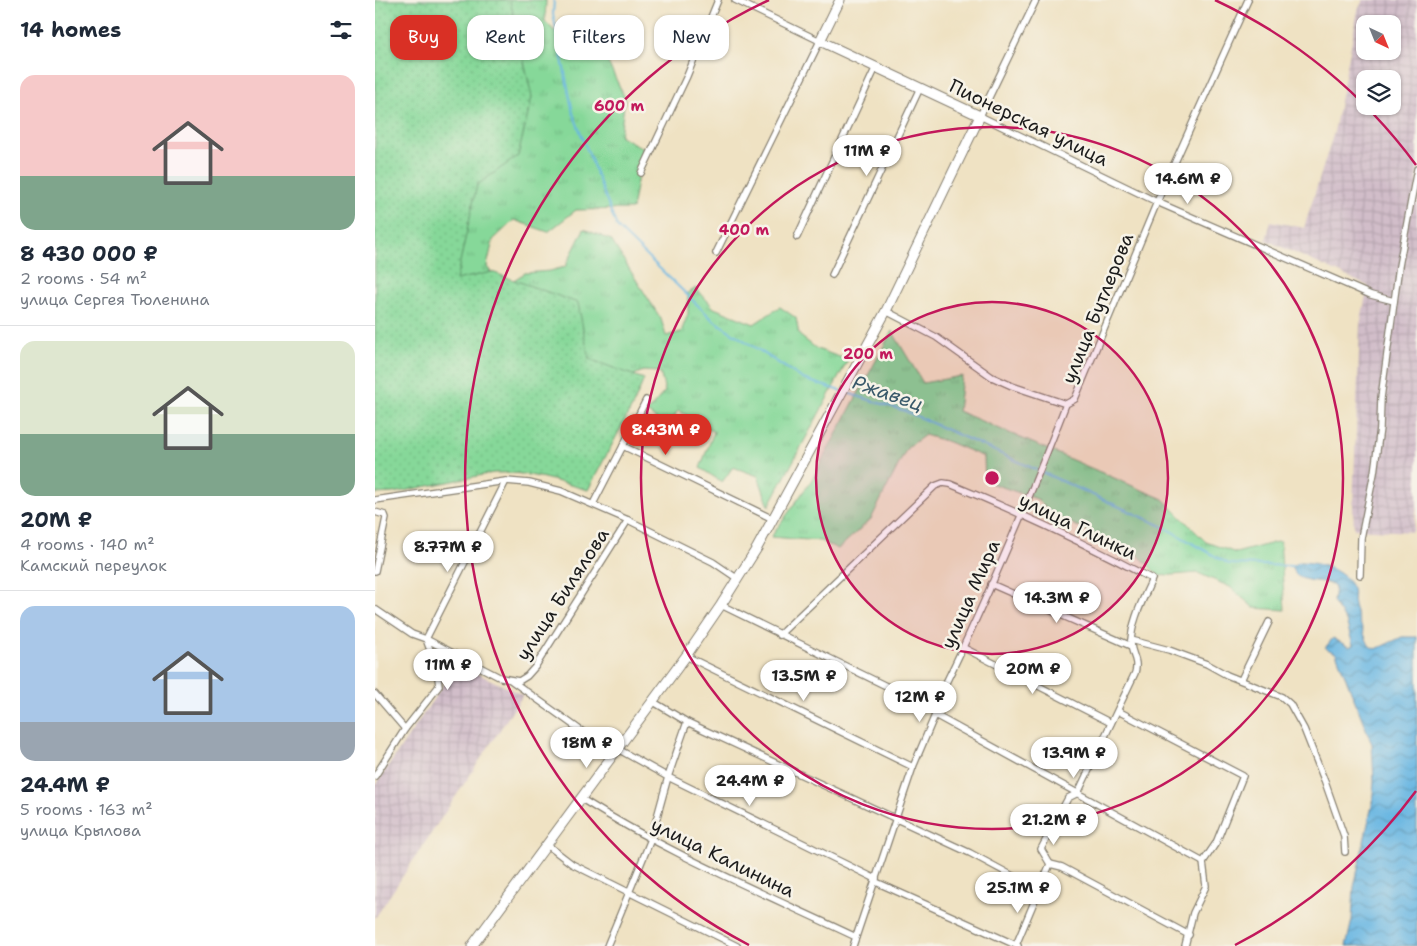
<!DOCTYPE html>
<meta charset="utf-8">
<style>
:root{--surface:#fff;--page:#f6f6f7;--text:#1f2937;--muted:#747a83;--line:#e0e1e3;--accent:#d93025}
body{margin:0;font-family:"Shantell Sans",sans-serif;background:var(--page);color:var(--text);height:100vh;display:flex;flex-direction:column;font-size:19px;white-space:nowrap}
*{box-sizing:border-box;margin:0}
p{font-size:16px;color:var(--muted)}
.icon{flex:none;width:28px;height:28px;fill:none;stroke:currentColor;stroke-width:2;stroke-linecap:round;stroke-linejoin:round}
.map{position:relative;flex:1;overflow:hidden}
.sheet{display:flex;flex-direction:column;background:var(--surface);width:375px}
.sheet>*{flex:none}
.top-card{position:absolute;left:15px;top:15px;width:475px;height:45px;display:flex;gap:10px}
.needle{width:32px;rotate:137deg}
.tools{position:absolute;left:981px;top:15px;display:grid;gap:10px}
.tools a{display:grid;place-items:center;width:45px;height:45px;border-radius:10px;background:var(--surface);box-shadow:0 1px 4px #0004;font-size:25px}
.price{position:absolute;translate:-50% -42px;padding:0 11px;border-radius:18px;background:#fff;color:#222;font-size:16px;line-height:32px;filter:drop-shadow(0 1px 2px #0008)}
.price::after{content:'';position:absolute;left:50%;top:30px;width:15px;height:11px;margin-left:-8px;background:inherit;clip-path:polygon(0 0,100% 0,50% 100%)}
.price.selected{background:var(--accent);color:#fff}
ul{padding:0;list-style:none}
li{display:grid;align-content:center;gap:10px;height:265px;padding:0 20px}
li+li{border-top:1px solid var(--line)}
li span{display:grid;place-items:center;height:155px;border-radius:15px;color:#555}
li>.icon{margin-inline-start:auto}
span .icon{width:90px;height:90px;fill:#fffc;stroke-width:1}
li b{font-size:21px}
h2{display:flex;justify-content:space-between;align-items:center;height:60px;padding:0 20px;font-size:21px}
.tag{padding:0 18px;border-radius:15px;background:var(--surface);box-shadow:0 1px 4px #0004;font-size:18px;line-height:45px}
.tag.selected{background:var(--accent);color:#fff}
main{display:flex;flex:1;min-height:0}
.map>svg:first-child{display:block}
</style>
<main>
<section class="sheet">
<h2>14 homes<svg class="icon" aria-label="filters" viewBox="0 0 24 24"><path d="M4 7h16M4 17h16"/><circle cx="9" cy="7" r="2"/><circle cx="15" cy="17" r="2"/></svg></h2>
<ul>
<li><span style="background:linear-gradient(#f6c9c9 65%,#7fa58c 0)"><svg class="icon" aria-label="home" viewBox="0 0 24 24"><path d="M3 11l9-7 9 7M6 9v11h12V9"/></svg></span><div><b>8 430 000 ₽</b><p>2 rooms · 54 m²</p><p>улица Сергея Тюленина</p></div></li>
<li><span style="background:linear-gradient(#dfe7d0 60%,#7fa58c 0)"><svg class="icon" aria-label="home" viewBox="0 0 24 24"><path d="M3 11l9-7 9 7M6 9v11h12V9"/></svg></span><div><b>20M ₽</b><p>4 rooms · 140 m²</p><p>Камский переулок</p></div></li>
<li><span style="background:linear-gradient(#a9c7e8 75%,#9aa5b1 0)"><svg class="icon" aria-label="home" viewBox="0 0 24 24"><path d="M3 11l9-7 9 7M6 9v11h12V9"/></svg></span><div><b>24.4M ₽</b><p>5 rooms · 163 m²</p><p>улица Крылова</p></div></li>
</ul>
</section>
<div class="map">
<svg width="1042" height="946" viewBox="0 0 1042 946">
<defs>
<pattern id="industrial-grid" width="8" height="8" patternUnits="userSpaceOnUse" patternTransform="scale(1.25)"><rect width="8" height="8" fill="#d1bdc9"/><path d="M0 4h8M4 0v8" fill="none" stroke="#b3a2ac"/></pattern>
<pattern id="grass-tufts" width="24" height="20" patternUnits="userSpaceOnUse" patternTransform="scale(1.25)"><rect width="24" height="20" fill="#86d899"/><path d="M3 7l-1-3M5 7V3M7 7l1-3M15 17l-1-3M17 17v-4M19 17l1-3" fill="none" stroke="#73b983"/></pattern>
<pattern id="park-dots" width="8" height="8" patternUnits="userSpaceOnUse" patternTransform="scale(1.25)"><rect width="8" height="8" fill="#86d899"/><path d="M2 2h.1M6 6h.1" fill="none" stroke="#73b983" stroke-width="1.8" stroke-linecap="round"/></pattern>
<pattern id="water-waves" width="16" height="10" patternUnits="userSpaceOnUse" patternTransform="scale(1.25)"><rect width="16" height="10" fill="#68b6e2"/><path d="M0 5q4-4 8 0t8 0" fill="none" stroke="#5593b6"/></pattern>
</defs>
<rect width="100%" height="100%" fill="#f7f3e8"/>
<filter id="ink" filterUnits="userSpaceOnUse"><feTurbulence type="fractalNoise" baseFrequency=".02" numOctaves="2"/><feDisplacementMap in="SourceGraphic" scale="10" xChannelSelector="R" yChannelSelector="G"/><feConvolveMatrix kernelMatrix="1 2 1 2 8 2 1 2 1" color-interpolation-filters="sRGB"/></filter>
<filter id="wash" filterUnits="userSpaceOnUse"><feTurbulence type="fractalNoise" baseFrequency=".0096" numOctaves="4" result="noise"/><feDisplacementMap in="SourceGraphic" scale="20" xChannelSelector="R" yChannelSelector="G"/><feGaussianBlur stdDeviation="1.12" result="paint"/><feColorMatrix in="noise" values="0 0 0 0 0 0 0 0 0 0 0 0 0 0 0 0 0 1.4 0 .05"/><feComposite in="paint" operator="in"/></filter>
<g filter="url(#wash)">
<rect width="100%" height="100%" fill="#efe2c3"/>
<g fill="url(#industrial-grid)" fill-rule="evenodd">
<path d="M 988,0 L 1042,0 L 1042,505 L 1038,532 L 979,529 L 978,507 L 985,325 L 993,286 L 891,240 L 896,221 L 929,228 L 959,132 L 983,10 ZM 990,24 L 1018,24 L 1018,51 L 990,51 ZM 990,79 L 1018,79 L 1018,106 L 990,106 Z"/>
<polygon points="82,664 148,695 0,918 0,786"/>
</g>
<g fill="url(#grass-tufts)" stroke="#517a5a">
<polygon points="111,0 171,0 170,21 192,45 225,46 250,98 245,136 268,148 257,209 201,210 173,232 139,220 118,240 112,266 119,278 0,293"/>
<polygon points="209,229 236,240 286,319 291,336 306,332 313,314 313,293 321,288 339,308 379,324 405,307 421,318 424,335 442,349 473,360 394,506 383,476 358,467 347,482 325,468 339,432 303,410 293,428 272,412 290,391 285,372 268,371 246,381 212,374 129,286 150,273 175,271 190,267"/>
<polygon points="517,331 548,383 587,376 583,411 788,499 831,542 861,553 905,541 910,610 879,608 855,587 823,573 784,576 762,554 678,515 662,499 610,481 609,457 574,442 550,435 532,448 496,519 463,549 446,541 396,537 436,481"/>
</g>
<path fill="url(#park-dots)" stroke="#517a5a" d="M 0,0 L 135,0 L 157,97 L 143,156 L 102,185 L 81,280 L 117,272 L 203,303 L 214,359 L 269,379 L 259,403 L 213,490 C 180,481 153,471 118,473 L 18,493 L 0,494 Z"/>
<path fill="url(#water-waves)" stroke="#42697f" d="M 924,562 C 943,562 970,569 978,589 C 980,594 977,599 979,605 C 980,610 992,642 994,645 C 997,648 998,648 1001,649 L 1027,637 L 1042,637 L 1042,946 L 971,946 L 977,920 L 979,887 L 997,805 L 999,781 L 997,744 L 961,653 L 950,648 L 958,638 L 974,647 L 978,645 L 971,621 L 958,602 L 960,587 C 948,577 923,586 917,568 L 919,565 Z"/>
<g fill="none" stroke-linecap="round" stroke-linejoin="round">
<g stroke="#68b6e2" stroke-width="2">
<polyline points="179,0 178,14 198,113 242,227 338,320 428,379 465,391"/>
<polyline points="469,392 530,411 785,525 854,564 918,566"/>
</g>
</g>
</g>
<g filter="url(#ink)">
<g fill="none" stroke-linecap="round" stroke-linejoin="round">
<g stroke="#867f70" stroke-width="8">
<g id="street">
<polyline points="661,0 605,116 782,202 996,295 1019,301"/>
<polyline points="266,173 312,76 343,0"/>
<polyline points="422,237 501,67"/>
<polyline points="341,253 445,41 360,0"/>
<polyline points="457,275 545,88"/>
<polyline points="511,311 561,337 617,377 637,386 691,404"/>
<polyline points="248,446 271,400"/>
<polyline points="0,500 131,481 154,483 186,491 253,520 338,562 363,579"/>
<polyline points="218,504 248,446 398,519"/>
<polyline points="0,512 10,515 11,518 0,571"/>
<polyline points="985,575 986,538 999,473 1005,428 1006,398 1024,266 1042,169"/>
<polyline points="616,584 756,646"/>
<polyline points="346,605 558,709"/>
<polyline points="0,609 37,634 51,639 131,481"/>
<path d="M 404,635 L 560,486 L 568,483 L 575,484 C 644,512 711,544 777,579 C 769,598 756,621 756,643 C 756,655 764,659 760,673 L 703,793 L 693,798 L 666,849 L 675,864 L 641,945"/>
<polyline points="756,640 794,650 832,664 852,675 907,697 915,704 929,729 950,782 969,836 970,852"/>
<polyline points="589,648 736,723"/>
<polyline points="311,656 538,767"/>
<polyline points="866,680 894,622"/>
<polyline points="137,681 219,740 239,751"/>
<polyline points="0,694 30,729"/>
<polyline points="277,701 312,722 595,853 664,890"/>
<polyline points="743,711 868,776 841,843 828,862 831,886 818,913 810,946"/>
<polyline points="560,715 828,862"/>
<polyline points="241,748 293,777 501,879"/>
<polyline points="0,776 30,729 64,686 62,669 51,639 126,678 144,681 152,676 160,667 253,520"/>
<path d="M 205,798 C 292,853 388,893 481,937"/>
<polyline points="171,844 197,864 362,946"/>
<polyline points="675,864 687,867 814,935"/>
<polyline points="501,882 643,946"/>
<polyline points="232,946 276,839 293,777 312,722"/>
<path d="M 478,946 L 538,767 L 560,715 L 558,709 C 608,610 651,507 691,404 L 700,399 L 782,202 L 873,0"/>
</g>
</g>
<g stroke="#867f70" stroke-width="11">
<polyline id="secondary" points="97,946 311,656 346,605 382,548 511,311 605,116 445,41 465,0"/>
</g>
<use href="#street" stroke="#fff" stroke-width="5.5"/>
<use href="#secondary" stroke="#fff" stroke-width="9"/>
</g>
</g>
<circle cx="617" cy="478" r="176" fill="#c2185b" fill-opacity=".12"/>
<g fill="none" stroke="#c2185b" stroke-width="2.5">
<circle cx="617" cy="478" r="176"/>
<circle cx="617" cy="478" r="351"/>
<path d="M1041 791A527 527 0 0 1 860 945M374 945A527 527 0 0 1 394 0M840 0A527 527 0 0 1 1041 165"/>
</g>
<g text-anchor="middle" stroke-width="5" stroke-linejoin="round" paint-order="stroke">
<g font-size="19" fill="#1c1c1c" stroke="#f7f3e8">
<text transform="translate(654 122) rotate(26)" y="7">Пионерская улица</text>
<text transform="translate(722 308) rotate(-68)" y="7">улица Бутлерова</text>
<text transform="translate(703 526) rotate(26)" y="7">улица Глинки</text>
<text transform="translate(187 594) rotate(-57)" y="7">улица Билялова</text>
<text transform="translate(595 594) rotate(-66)" y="7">улица Мира</text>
<text transform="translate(348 857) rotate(26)" y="7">улица Калинина</text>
</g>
<g font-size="20" font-style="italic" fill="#3a5a6b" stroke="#f7f3e8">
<text transform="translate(513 393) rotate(19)" y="7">Ржавец</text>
</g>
</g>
<circle cx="617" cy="478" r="8" fill="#c2185b" stroke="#f7f3e8" stroke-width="2.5"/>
<g font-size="15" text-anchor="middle" font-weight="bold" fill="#c2185b" stroke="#f7f3e8" stroke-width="5" stroke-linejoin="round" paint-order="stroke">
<text x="244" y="111">600 m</text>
<text x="369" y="235">400 m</text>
<text x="493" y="359">200 m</text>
</g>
</svg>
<div class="tools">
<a><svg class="needle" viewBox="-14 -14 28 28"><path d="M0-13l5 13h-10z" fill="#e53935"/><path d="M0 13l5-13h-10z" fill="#747a83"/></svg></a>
<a><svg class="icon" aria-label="layers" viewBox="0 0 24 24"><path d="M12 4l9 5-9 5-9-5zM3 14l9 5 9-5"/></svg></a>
</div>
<b class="price" style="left:492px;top:177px">11M ₽</b>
<b class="price" style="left:813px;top:205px">14.6M ₽</b>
<b class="price selected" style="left:291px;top:456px">8.43M ₽</b>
<b class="price" style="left:73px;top:573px">8.77M ₽</b>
<b class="price" style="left:682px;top:624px">14.3M ₽</b>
<b class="price" style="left:73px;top:691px">11M ₽</b>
<b class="price" style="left:658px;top:695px">20M ₽</b>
<b class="price" style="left:429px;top:702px">13.5M ₽</b>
<b class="price" style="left:545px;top:723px">12M ₽</b>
<b class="price" style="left:212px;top:769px">18M ₽</b>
<b class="price" style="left:699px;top:779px">13.9M ₽</b>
<b class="price" style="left:375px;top:807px">24.4M ₽</b>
<b class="price" style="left:679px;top:846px">21.2M ₽</b>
<b class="price" style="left:643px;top:914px">25.1M ₽</b>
<div class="top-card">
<a class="tag selected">Buy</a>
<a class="tag">Rent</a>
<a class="tag">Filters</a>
<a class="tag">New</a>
</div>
</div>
</main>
